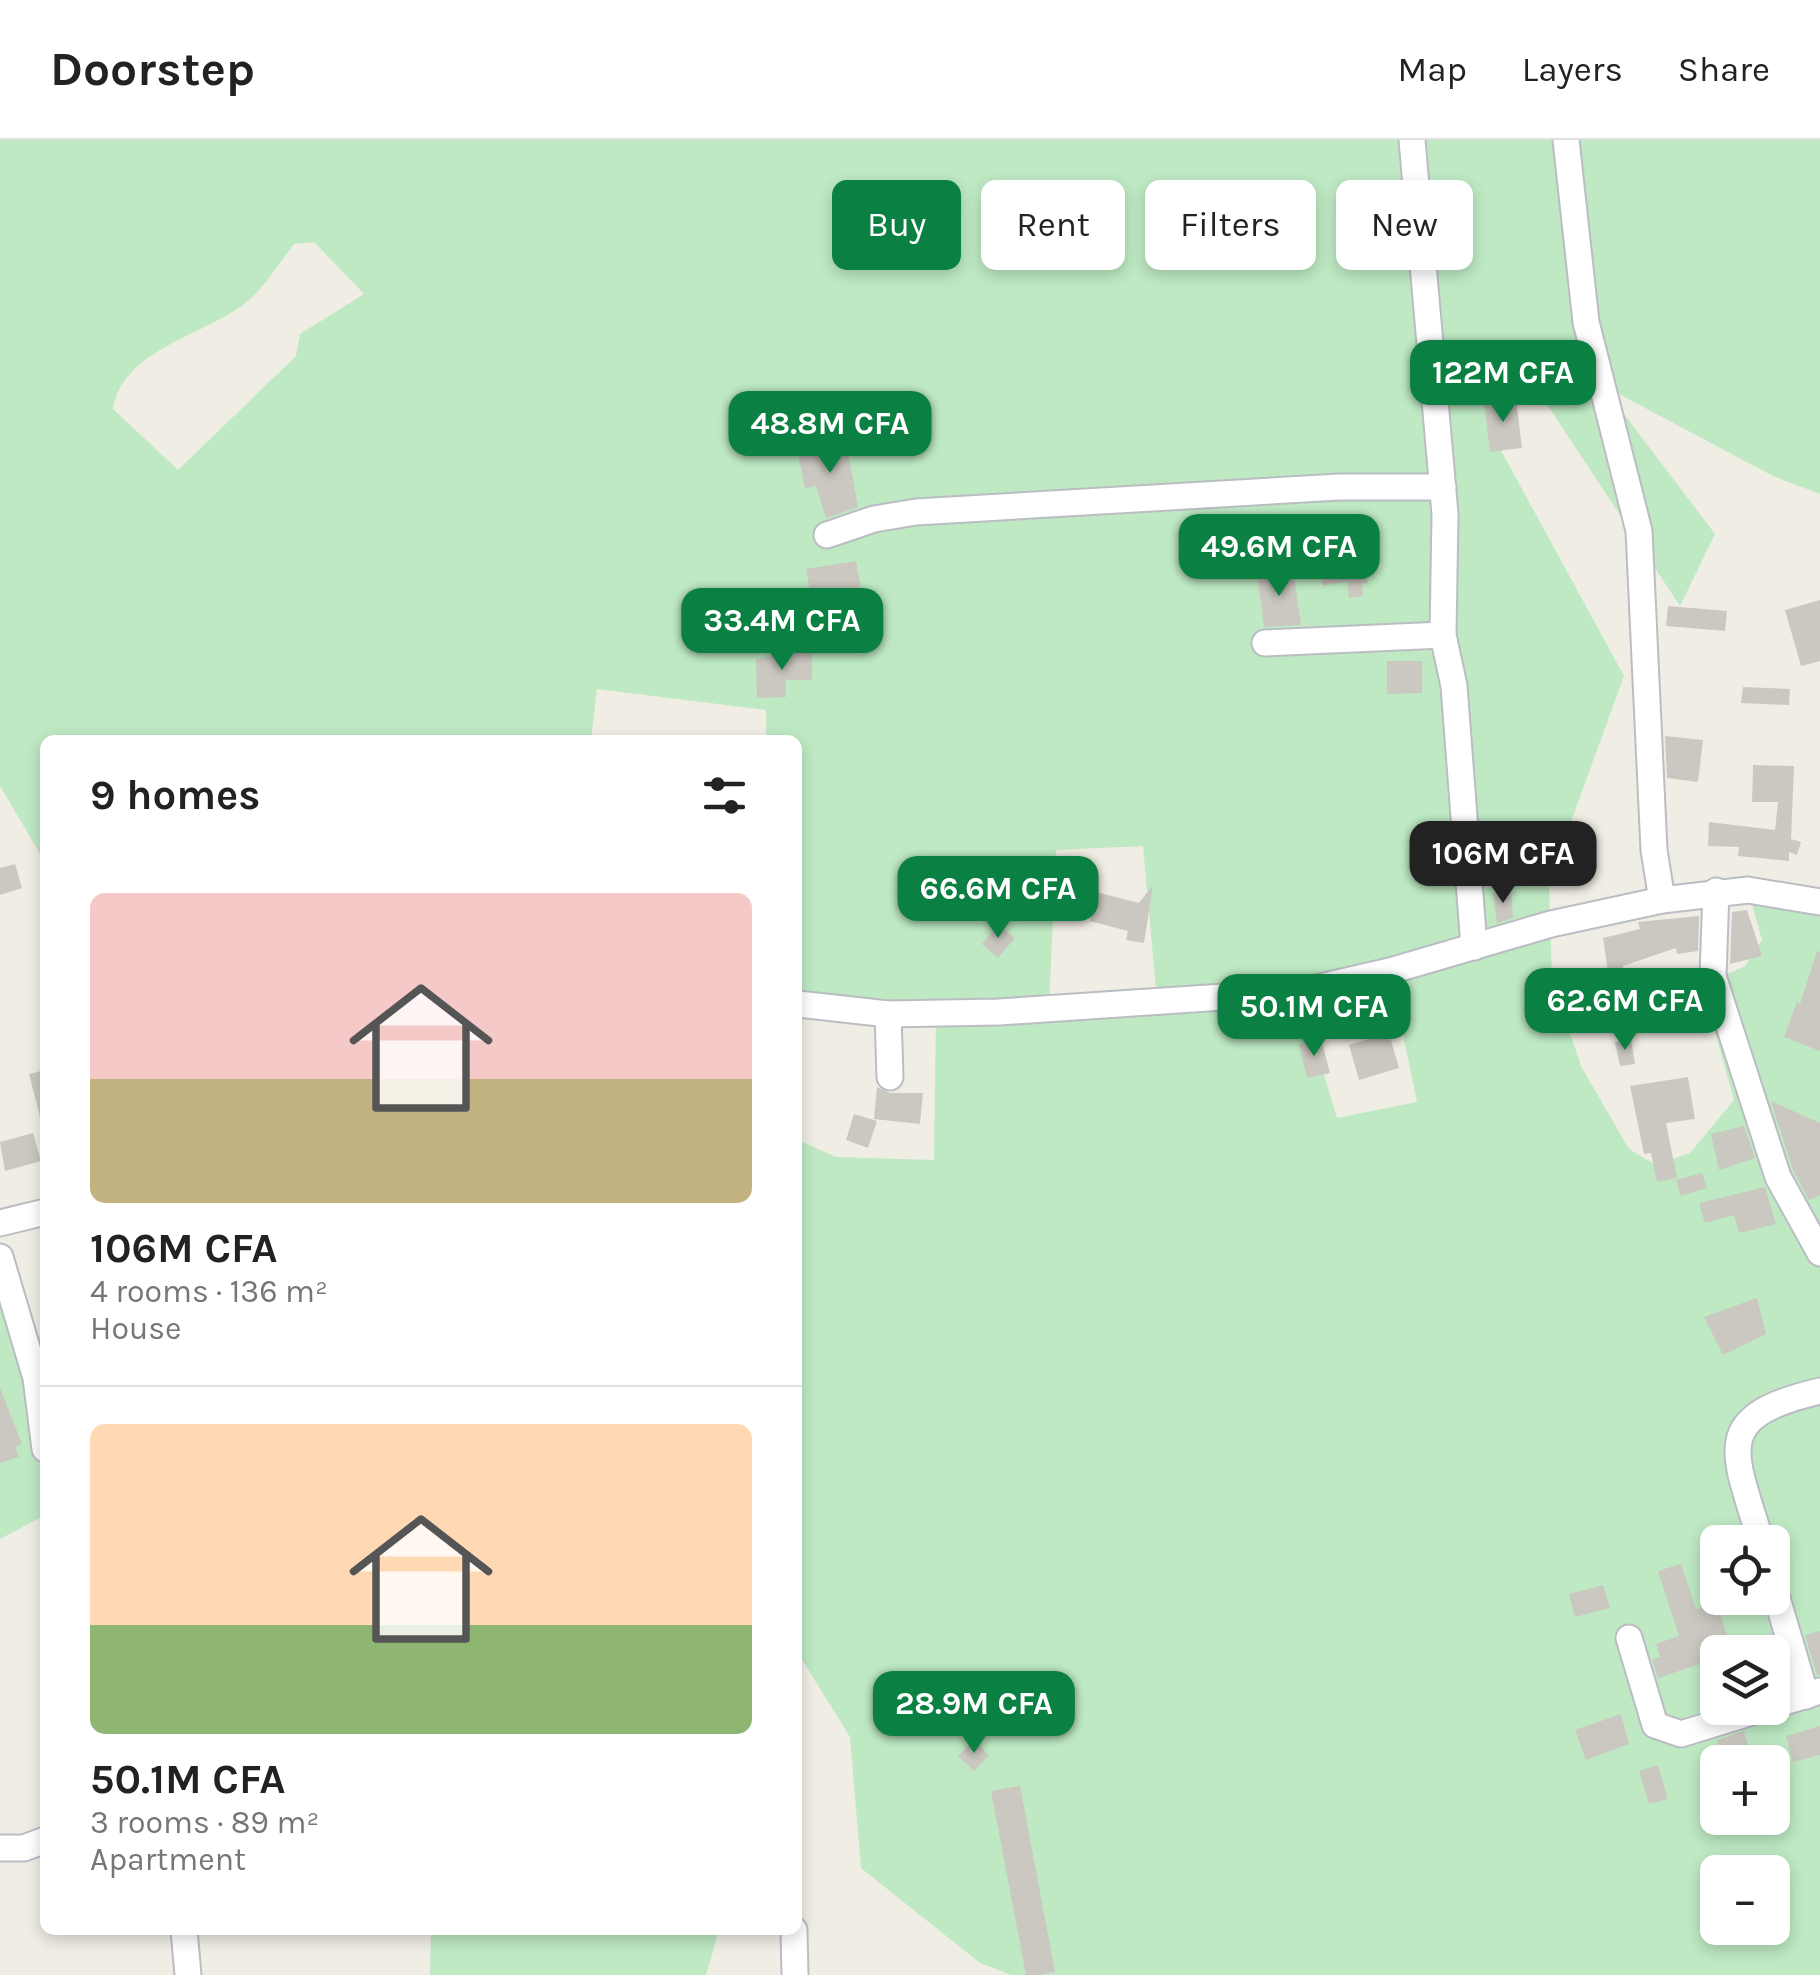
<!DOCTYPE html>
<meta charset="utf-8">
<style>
:root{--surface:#fff;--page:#f6f6f6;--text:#222;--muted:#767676;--line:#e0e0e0;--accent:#0b8043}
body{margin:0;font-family:Karla,sans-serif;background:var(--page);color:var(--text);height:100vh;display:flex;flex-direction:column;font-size:38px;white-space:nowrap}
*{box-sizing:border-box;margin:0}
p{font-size:32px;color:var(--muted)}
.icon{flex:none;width:55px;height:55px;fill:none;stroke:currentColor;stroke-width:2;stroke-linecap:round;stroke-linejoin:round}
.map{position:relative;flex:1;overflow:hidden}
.sheet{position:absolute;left:40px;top:595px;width:762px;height:1200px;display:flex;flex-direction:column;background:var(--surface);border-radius:15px;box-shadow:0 5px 15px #0003}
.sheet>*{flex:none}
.hud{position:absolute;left:832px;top:40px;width:838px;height:90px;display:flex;gap:20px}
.fabs{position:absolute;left:1700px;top:1385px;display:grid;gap:20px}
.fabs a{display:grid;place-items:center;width:90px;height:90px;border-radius:15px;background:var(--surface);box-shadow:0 5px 15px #0003;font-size:50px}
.price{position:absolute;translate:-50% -85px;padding:0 22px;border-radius:20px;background:var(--accent);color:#fff;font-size:32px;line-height:65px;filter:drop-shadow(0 2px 5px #0008)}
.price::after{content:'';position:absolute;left:50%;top:60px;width:30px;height:22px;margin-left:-15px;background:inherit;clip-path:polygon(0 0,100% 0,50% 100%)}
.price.on{background:#222;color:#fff}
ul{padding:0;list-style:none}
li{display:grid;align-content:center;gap:20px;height:530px;padding:0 50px}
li+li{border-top:2px solid var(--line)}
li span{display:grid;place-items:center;height:310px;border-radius:15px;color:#555}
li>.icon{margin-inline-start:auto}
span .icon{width:180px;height:180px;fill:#fffc;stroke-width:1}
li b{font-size:42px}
h2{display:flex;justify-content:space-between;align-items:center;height:120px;padding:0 50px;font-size:42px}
.pill{padding:0 35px;border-radius:15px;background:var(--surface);box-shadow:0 5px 15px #0003;font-size:35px;line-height:90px}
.pill.on{background:var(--accent);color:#fff}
header{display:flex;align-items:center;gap:60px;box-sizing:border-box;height:140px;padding:0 50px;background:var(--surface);border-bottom:2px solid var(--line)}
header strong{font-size:48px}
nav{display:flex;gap:55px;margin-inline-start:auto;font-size:35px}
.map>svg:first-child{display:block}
</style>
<header>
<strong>Doorstep</strong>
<nav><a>Map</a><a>Layers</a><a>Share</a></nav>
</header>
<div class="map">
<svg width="1820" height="1835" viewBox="0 0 1820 1835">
<rect width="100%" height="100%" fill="#f0eee4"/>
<g fill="#bee9c3" fill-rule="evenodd">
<path d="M 0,0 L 1820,0 L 1820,354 L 1773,336 L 1602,245 L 1715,394 L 1680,466 L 1527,234 L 1486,283 L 1624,536 L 1549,742 L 1552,841 L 1582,928 L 1629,1009 L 1656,1025 L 1690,1013 L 1734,960 L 1709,871 L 1714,840 L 1745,826 L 1762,800 L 1748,750 L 1820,762 L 1820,1835 L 1011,1835 L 980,1823 L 861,1728 L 850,1597 L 798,1513 L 798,1000 L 836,1017 L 934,1020 L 936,873 L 798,864 L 798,600 L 766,600 L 766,570 L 597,549 L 591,600 L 45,600 L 45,722 L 0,646 ZM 314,102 L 364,154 L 300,194 L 296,216 L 178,330 L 113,269 C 124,207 205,197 249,160 C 266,145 280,122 294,104 ZM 1143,706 L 1157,861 L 1049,868 L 1056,710 ZM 1390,832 L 1417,962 L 1337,978 L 1299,852 ZM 1718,1402 L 1772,1402 L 1772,1458 L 1718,1458 ZM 1718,1512 L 1772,1512 L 1772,1568 L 1718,1568 ZM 1718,1622 L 1772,1622 L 1772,1678 L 1718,1678 ZM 1718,1732 L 1772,1732 L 1772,1788 L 1718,1788 Z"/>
<polygon points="0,1148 14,1201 45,1195 45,1375 0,1399"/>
<polygon points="431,1790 719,1790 706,1835 430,1835"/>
</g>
<g fill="#cbc8c1">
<polygon points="1516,258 1522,308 1490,312 1484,262"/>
<polygon points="846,300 858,367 826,378 816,346 805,348 797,309"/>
<polygon points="1364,420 1368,443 1362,444 1363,456 1349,458 1347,441 1323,446 1319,426"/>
<polygon points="856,421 862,455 812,464 806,429"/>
<polygon points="1293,429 1301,485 1264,487 1257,434"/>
<polygon points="1820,460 1820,521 1801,526 1785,470"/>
<polygon points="1668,466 1727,471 1725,491 1666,486"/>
<polygon points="792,513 812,513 812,540 786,540 786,557 757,558 756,519"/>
<polygon points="1387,521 1422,521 1422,553 1387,554"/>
<polygon points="1743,547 1790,549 1789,565 1741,563"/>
<polygon points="1665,596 1703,600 1698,642 1667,638"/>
<polygon points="1753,625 1794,626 1791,699 1801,702 1797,715 1789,712 1789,721 1738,716 1739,707 1708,706 1709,682 1775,690 1778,662 1752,662"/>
<polygon points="15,724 22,748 0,755 0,728"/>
<polygon points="1080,741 1098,746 1096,752 1139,763 1153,745 1144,803 1126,800 1128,791 1090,781 1091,776 1073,771"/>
<polygon points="1511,749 1513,778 1497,783 1493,753"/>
<polygon points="1747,770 1762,816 1730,824 1732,772"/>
<polygon points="1699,776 1698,811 1677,814 1676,808 1623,826 1626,841 1610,845 1603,798 1640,789 1638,782"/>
<polygon points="998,784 1015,798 998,818 982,804"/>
<polygon points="1817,811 1820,812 1820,911 1784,897 1797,862 1800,864"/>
<polygon points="1389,893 1399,928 1359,940 1349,905"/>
<polygon points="1321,899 1330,933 1307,938 1299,904"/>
<polygon points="1631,899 1635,924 1620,926 1615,902"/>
<polygon points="45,930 45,976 40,977 29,934"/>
<polygon points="1688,937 1695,979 1666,983 1677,1038 1657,1042 1651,1013 1644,1014 1630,946"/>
<polygon points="877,947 890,953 923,953 920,984 874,979"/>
<polygon points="1771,961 1820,983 1820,1055 1809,1060 1793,1030"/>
<polygon points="854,974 877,981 868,1008 846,1000"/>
<polygon points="1744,986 1755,1018 1719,1030 1711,994"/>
<polygon points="33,993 41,1021 5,1031 0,1002"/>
<polygon points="1702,1033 1707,1048 1681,1056 1676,1040"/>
<polygon points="1765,1047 1776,1084 1739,1093 1734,1075 1705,1083 1699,1063"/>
<polygon points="1757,1158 1766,1194 1723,1215 1704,1177"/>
<polygon points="0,1248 22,1304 15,1307 19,1317 0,1323"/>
<polygon points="1681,1424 1696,1469 1717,1463 1732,1512 1718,1512 1718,1518 1658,1538 1652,1519 1660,1517 1656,1504 1679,1496 1658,1431"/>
<polygon points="1603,1445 1610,1468 1575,1477 1569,1454"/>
<polygon points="1820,1491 1820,1535 1817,1535 1805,1495"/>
<polygon points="1621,1574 1629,1604 1586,1620 1575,1590"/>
<polygon points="1820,1586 1820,1615 1793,1622 1786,1596"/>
<polygon points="1744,1591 1753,1622 1723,1622 1717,1600"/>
<polygon points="974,1600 989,1615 974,1631 958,1616"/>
<polygon points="1658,1625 1668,1659 1649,1664 1639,1631"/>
<polygon points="1020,1646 1055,1832 1040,1835 1026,1835 991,1651"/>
</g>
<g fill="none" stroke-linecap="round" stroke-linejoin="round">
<g stroke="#bbbdc4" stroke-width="29">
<g id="minor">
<polyline points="1412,0 1445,374 1443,495 1454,546 1474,807"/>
<polyline points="1566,0 1586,182 1639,391 1654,710 1662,760"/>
<polyline points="827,395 874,379 916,372 1339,347 1443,347"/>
<polyline points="1265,503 1443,495"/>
<polyline points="1716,751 1713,836 1778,1037 1820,1113"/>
<polyline points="798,864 888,874 999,872 1299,852 1390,831 1551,784 1662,760 1748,750 1820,762"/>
<polyline points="888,874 890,937"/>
<polyline points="0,1083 45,1072"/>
<polyline points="0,1117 36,1238 45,1309"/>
<path d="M 1761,1402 C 1734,1311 1709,1277 1820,1251"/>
<polyline points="1772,1441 1806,1556"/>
<polyline points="1629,1498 1655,1585 1681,1594 1820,1551"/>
<polyline points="0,1708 24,1708 45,1700"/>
<polyline points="184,1790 188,1835"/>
<polyline points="794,1790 795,1835"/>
</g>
</g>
<use href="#minor" stroke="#fff" stroke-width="25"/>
</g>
</svg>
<div class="fabs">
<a><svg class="icon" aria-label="locate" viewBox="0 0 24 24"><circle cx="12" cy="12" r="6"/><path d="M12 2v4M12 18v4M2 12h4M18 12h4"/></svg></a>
<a><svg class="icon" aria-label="layers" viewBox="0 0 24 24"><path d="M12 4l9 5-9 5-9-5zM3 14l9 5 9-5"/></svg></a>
<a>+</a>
<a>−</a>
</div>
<b class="price" style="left:1503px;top:285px">122M CFA</b>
<b class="price" style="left:830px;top:336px">48.8M CFA</b>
<b class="price" style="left:1279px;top:459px">49.6M CFA</b>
<b class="price" style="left:782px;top:533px">33.4M CFA</b>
<b class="price on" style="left:1503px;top:766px">106M CFA</b>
<b class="price" style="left:998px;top:801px">66.6M CFA</b>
<b class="price" style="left:1625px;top:913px">62.6M CFA</b>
<b class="price" style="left:1314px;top:919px">50.1M CFA</b>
<b class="price" style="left:974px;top:1616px">28.9M CFA</b>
<div class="hud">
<a class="pill on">Buy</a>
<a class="pill">Rent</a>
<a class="pill">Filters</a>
<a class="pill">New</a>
</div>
<section class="sheet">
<h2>9 homes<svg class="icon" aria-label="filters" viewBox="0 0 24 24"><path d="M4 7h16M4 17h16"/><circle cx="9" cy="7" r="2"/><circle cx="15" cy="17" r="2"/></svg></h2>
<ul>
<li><span style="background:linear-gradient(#f6c9c9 60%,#c2b280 0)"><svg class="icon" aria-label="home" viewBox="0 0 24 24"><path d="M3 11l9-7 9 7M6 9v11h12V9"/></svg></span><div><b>106M CFA</b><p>4 rooms · 136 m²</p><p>House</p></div></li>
<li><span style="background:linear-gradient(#ffd9b3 65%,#8fb573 0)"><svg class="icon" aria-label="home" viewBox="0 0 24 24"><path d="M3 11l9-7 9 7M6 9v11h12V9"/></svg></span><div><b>50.1M CFA</b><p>3 rooms · 89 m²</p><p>Apartment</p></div></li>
</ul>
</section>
</div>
